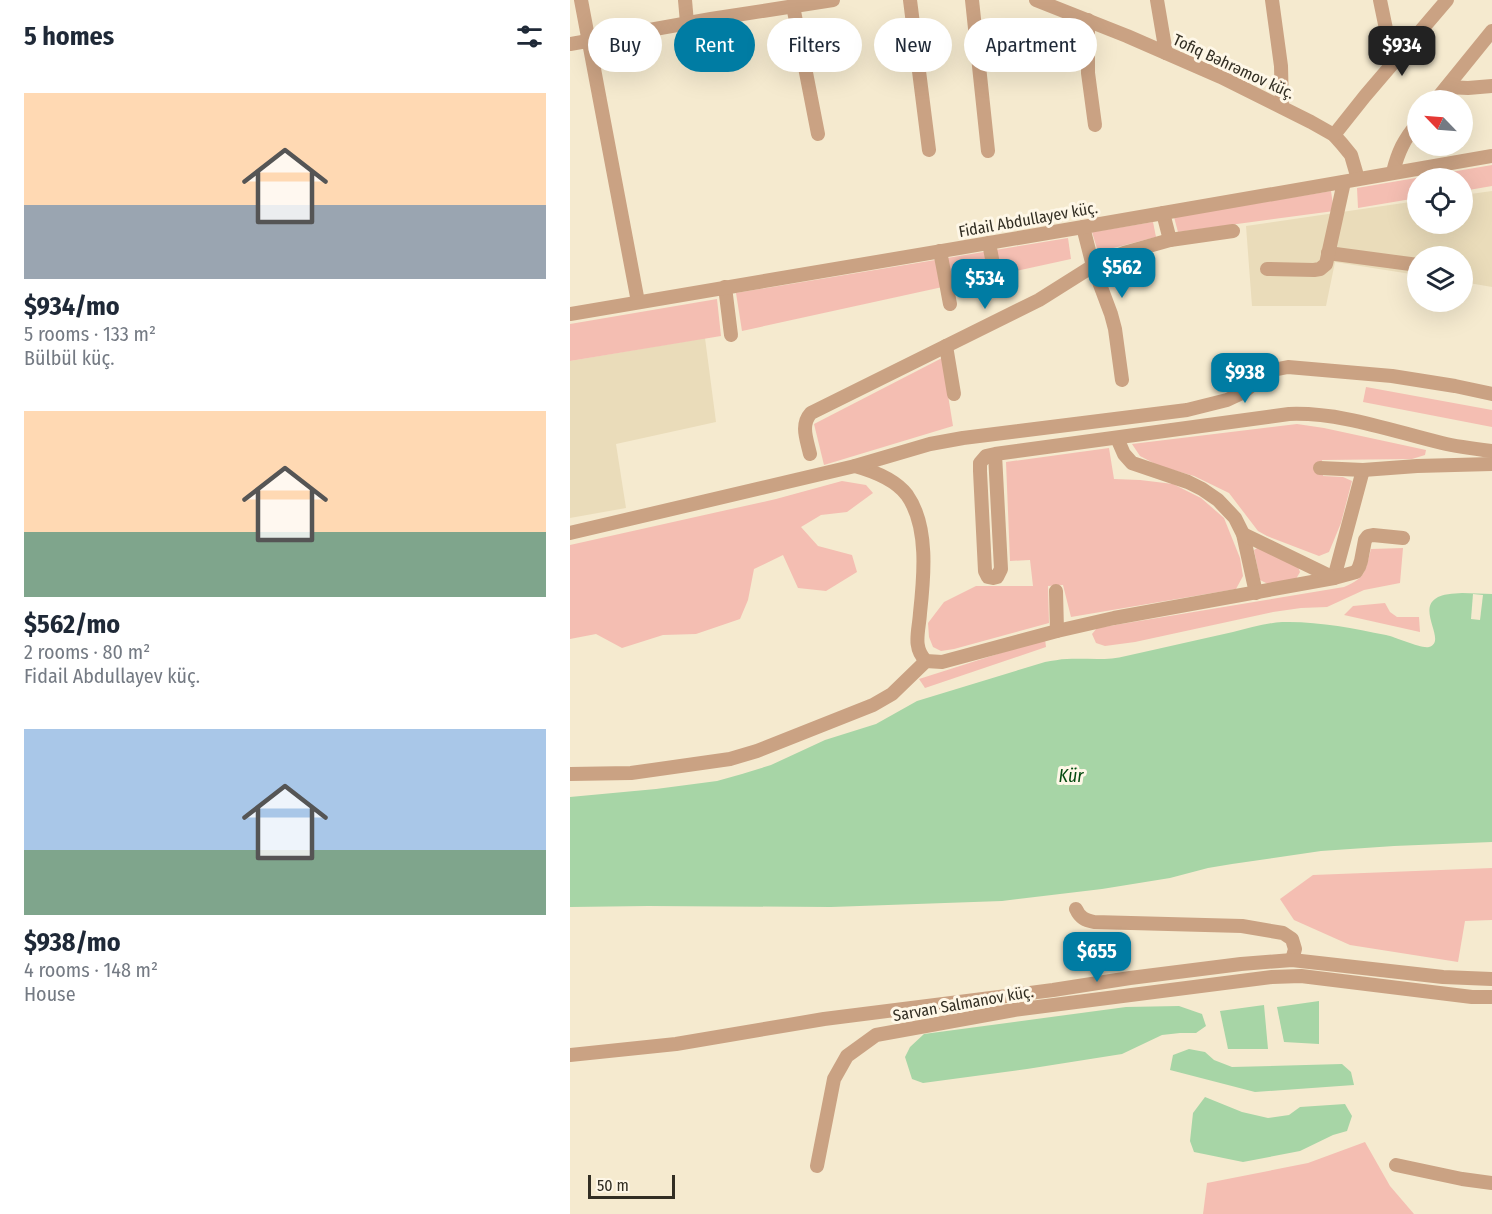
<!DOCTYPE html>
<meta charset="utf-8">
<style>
:root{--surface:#fff;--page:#f2f2f3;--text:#1f2937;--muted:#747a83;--accent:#007ca3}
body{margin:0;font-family:"Fira Sans Condensed",sans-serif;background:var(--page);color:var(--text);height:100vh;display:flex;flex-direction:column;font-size:22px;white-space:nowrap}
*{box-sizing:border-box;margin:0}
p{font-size:20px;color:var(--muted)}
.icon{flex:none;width:33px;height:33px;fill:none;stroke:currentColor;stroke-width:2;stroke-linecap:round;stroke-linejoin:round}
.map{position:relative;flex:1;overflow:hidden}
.drawer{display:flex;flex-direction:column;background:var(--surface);width:570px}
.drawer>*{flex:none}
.top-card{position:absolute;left:18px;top:18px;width:570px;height:54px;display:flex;gap:12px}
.needle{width:39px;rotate:295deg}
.controls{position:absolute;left:837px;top:90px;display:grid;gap:12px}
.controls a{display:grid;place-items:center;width:66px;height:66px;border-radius:50%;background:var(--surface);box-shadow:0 6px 24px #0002;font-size:30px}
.scale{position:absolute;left:18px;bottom:15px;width:87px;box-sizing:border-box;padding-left:6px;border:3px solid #322e23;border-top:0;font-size:16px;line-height:21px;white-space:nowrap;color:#322e23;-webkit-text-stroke:4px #fef7e7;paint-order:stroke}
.price{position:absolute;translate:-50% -51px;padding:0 14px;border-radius:12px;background:var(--accent);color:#fff;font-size:20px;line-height:39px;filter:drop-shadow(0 2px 3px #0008)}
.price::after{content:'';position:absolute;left:50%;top:36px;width:18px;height:14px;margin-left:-9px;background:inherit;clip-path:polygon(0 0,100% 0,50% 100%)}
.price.selected{background:#222;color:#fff}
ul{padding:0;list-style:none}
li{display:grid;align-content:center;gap:12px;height:318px;padding:0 24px}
li span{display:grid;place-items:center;height:186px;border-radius:0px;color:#555}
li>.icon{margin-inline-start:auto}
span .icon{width:108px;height:108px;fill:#fffc;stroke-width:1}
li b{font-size:26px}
h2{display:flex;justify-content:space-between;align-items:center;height:72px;padding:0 24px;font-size:26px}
.chip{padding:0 21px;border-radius:27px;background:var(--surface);box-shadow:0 6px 24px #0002;font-size:21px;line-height:54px}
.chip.selected{background:var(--accent);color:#fff}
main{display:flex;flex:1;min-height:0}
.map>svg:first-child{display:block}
</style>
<main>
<section class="drawer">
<h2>5 homes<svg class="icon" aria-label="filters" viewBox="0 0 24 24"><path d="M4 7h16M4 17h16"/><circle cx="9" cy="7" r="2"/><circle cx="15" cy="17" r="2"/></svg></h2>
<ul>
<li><span style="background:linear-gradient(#ffd9b3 60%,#9aa5b1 0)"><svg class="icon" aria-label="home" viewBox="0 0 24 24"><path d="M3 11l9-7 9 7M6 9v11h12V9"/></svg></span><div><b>$934/mo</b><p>5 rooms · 133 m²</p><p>Bülbül küç.</p></div></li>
<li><span style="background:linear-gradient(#ffd9b3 65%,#7fa58c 0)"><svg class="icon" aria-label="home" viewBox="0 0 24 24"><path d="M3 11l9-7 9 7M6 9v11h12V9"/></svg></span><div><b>$562/mo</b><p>2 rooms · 80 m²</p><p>Fidail Abdullayev küç.</p></div></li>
<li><span style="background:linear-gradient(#a9c7e8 65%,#7fa58c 0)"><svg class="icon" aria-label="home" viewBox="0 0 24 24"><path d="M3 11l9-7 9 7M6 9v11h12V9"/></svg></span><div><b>$938/mo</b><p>4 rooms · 148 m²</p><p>House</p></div></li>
</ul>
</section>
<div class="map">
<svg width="922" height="1214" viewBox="0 0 922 1214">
<rect width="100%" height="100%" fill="#f5eacf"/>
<g fill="#eadcba">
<polygon points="922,191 922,287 893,282 892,256 848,256 847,275 765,262 756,306 682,306 676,226 847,201 848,224 892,224 893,195"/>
<polygon points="135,338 146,422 46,444 56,508 0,518 0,361"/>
</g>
<g fill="#f4beb2">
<polygon points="922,165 922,186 893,191 892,178 848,178 847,198 788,208 787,188"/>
<polygon points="761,191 764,211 608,232 604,217"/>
<polygon points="583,222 586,237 528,252 522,232"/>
<polygon points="498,238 501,259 172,331 166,293"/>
<polygon points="147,299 151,336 0,361 0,324"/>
<polygon points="372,358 383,426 254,465 244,424"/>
<polygon points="796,387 922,410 922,427 793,402"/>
<polygon points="727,424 754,428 856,450 855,455 842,459 752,460 753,476 773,477 782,481 771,523 759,552 749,556 697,536 688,531 659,493 624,476 589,466 570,456 562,444"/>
<polygon points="539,448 544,479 570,480 603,484 631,498 654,518 670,558 673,576 666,589 501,617 493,585 478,586 479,623 384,649 371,651 363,647 359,637 358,623 374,602 406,586 463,586 460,560 440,561 436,462"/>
<polygon points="272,481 296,485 303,493 277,512 251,515 231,527 248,546 282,555 287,572 256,591 228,588 213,555 184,569 178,600 170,619 126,634 93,635 52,648 26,634 0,639 0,545 206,499"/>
<polygon points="689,547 728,567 730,572 726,579 700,585 690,580 684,550"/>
<path d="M 833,548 L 830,583 L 794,590 L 757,607 L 731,608 L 703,612 L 565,642 L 535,646 L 526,643 L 522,634 L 527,628 L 774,587 C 797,577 795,571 801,549 Z"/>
<polygon points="815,603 820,612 827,617 849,617 850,632 774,615 783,606"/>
<polygon points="475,639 476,647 355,688 349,679"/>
<polygon points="922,868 922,920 895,921 888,962 780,945 724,920 710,899 743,875"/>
<polygon points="795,1142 820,1186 844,1214 633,1214 637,1183 738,1163"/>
</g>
<g fill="#a7d5a6">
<path d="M 892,593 L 922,594 L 922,842 L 824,846 L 751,851 L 662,864 L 638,868 L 600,878 L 532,889 L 432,901 L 261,907 L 78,906 L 0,907 L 0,797 L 86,789 L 147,781 L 172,774 L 201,765 L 255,740 L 306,724 L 347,701 L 475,662 C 482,661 490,659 497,659 C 517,658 538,661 556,656 C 592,648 627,640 663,632 C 679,628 696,623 712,622 C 747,621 782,628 816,635 C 826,637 851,649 859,647 C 877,642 848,611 865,599 C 873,593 883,594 892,593 Z"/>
<polygon points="749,1001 749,1044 714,1042 707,1007"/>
<polygon points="694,1005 698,1049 658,1049 650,1011"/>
<polygon points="609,1006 632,1014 636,1026 626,1033 610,1033 592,1035 552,1054 457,1069 353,1083 342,1079 335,1057 340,1047 354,1034 556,1007"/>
<polygon points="619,1049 635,1052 644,1060 662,1067 772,1064 781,1072 784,1085 685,1092 600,1070 603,1055"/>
<polygon points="635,1097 672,1112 698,1118 719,1115 730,1107 775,1104 782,1116 777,1131 763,1135 730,1151 673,1162 624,1152 620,1141 623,1113"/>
</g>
<polygon fill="#f5eacf" points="903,594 913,595 910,620 901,619"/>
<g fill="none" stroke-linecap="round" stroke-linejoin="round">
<g stroke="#caa283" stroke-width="14">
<polyline points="11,0 68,302"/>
<polyline points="115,0 117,23"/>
<polyline points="340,0 359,150"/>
<polyline points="402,0 418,151"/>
<polyline points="466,0 557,36 651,77 741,122 764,135 772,144 781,155 788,179"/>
<polyline points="587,0 596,53"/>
<polyline points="702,0 711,66 712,107"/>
<polyline points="810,0 816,29 826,60"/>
<polyline points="223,6 248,134"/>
<polyline points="518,20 518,73 525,125"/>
<polyline points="0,44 141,19 263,0"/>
<polyline points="877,87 898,88 922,86"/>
<polyline points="866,100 922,31"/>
<polyline points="764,135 795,96 877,0"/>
<path d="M 823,172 C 828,152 834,139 848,123"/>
<polyline points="593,213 600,240"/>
<polyline points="513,227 523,266 541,314 545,329 552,380"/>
<polyline points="419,243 426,280"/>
<polyline points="370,251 380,304"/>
<polyline points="758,253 848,265"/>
<polyline points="697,269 744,270 750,269 756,264 774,182"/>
<polyline points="155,287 161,335"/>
<polyline points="0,314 513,227 922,156"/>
<polyline points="376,346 384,394"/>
<polyline points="547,438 554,454 562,463 618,482 632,489 648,500 665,518 673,534 686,593"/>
<path d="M 240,454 C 237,440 230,425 241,413 L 469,300 L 523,266 L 536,260 L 554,253 L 600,240 L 663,231"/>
<path d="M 425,454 L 431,569 L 427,577 L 423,578 L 418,577 L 415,571 L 410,471 L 410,463 L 416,456 L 425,454 L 719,414 C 771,412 822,431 872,443 C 888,447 905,449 922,451"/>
<path d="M 285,466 C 303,471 325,479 337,495 C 359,526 354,577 350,613 C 349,631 342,647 356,661 L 372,662 L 487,631 L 544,618 L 764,578 L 793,470"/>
<polyline points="750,468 793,470 847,466 922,464"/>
<polyline points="0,533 285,466 360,444 393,438 617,410 657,400 672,393 696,374 703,370 718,367 822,376 885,386 922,394"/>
<polyline points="673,534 764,578 786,572 789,567 791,561 795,540 798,536 803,535 833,538"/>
<polyline points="486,591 487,631"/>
<polyline points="0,774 61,773 160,759 187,751 303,705 322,694 356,661"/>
<path d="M 506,909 C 510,918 515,920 524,922 L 672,926 L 713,933 L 722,939 L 725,949 L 722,960"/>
<polyline points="0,1055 106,1044 254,1019 483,990 560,978 671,964 722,960 873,977 922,979"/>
<polyline points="826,1165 892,1179 922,1183"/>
<polyline points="247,1166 264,1079 277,1056 306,1035 444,1010 702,977 731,976 902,997 922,997"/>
</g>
</g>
<g text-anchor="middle" stroke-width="6" stroke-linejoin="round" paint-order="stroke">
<g font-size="16" fill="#322e23" stroke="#fef7e7">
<text transform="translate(664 66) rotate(25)" y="6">Tofiq Bəhrəmov küç.</text>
<text transform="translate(458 219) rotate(-10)" y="6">Fidail Abdullayev küç.</text>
<text transform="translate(393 1003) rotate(-10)" y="6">Sarvan Salmanov küç.</text>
</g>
<g font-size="18" font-style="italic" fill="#044a0f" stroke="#fef7e7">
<text x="501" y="782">Kür</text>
</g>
</g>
</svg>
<div class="controls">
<a><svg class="needle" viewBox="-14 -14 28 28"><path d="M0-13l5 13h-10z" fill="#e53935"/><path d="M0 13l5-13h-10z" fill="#747a83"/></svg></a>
<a><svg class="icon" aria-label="locate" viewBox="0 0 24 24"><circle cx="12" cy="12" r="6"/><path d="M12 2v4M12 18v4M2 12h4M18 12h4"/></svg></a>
<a><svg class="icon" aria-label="layers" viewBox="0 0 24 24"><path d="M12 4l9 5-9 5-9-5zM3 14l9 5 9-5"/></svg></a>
</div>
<div class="scale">50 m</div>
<b class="price selected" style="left:832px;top:77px">$934</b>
<b class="price" style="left:552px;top:299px">$562</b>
<b class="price" style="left:415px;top:310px">$534</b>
<b class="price" style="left:675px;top:404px">$938</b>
<b class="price" style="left:527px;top:983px">$655</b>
<div class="top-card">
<a class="chip">Buy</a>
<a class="chip selected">Rent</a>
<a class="chip">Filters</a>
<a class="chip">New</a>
<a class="chip">Apartment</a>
</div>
</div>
</main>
